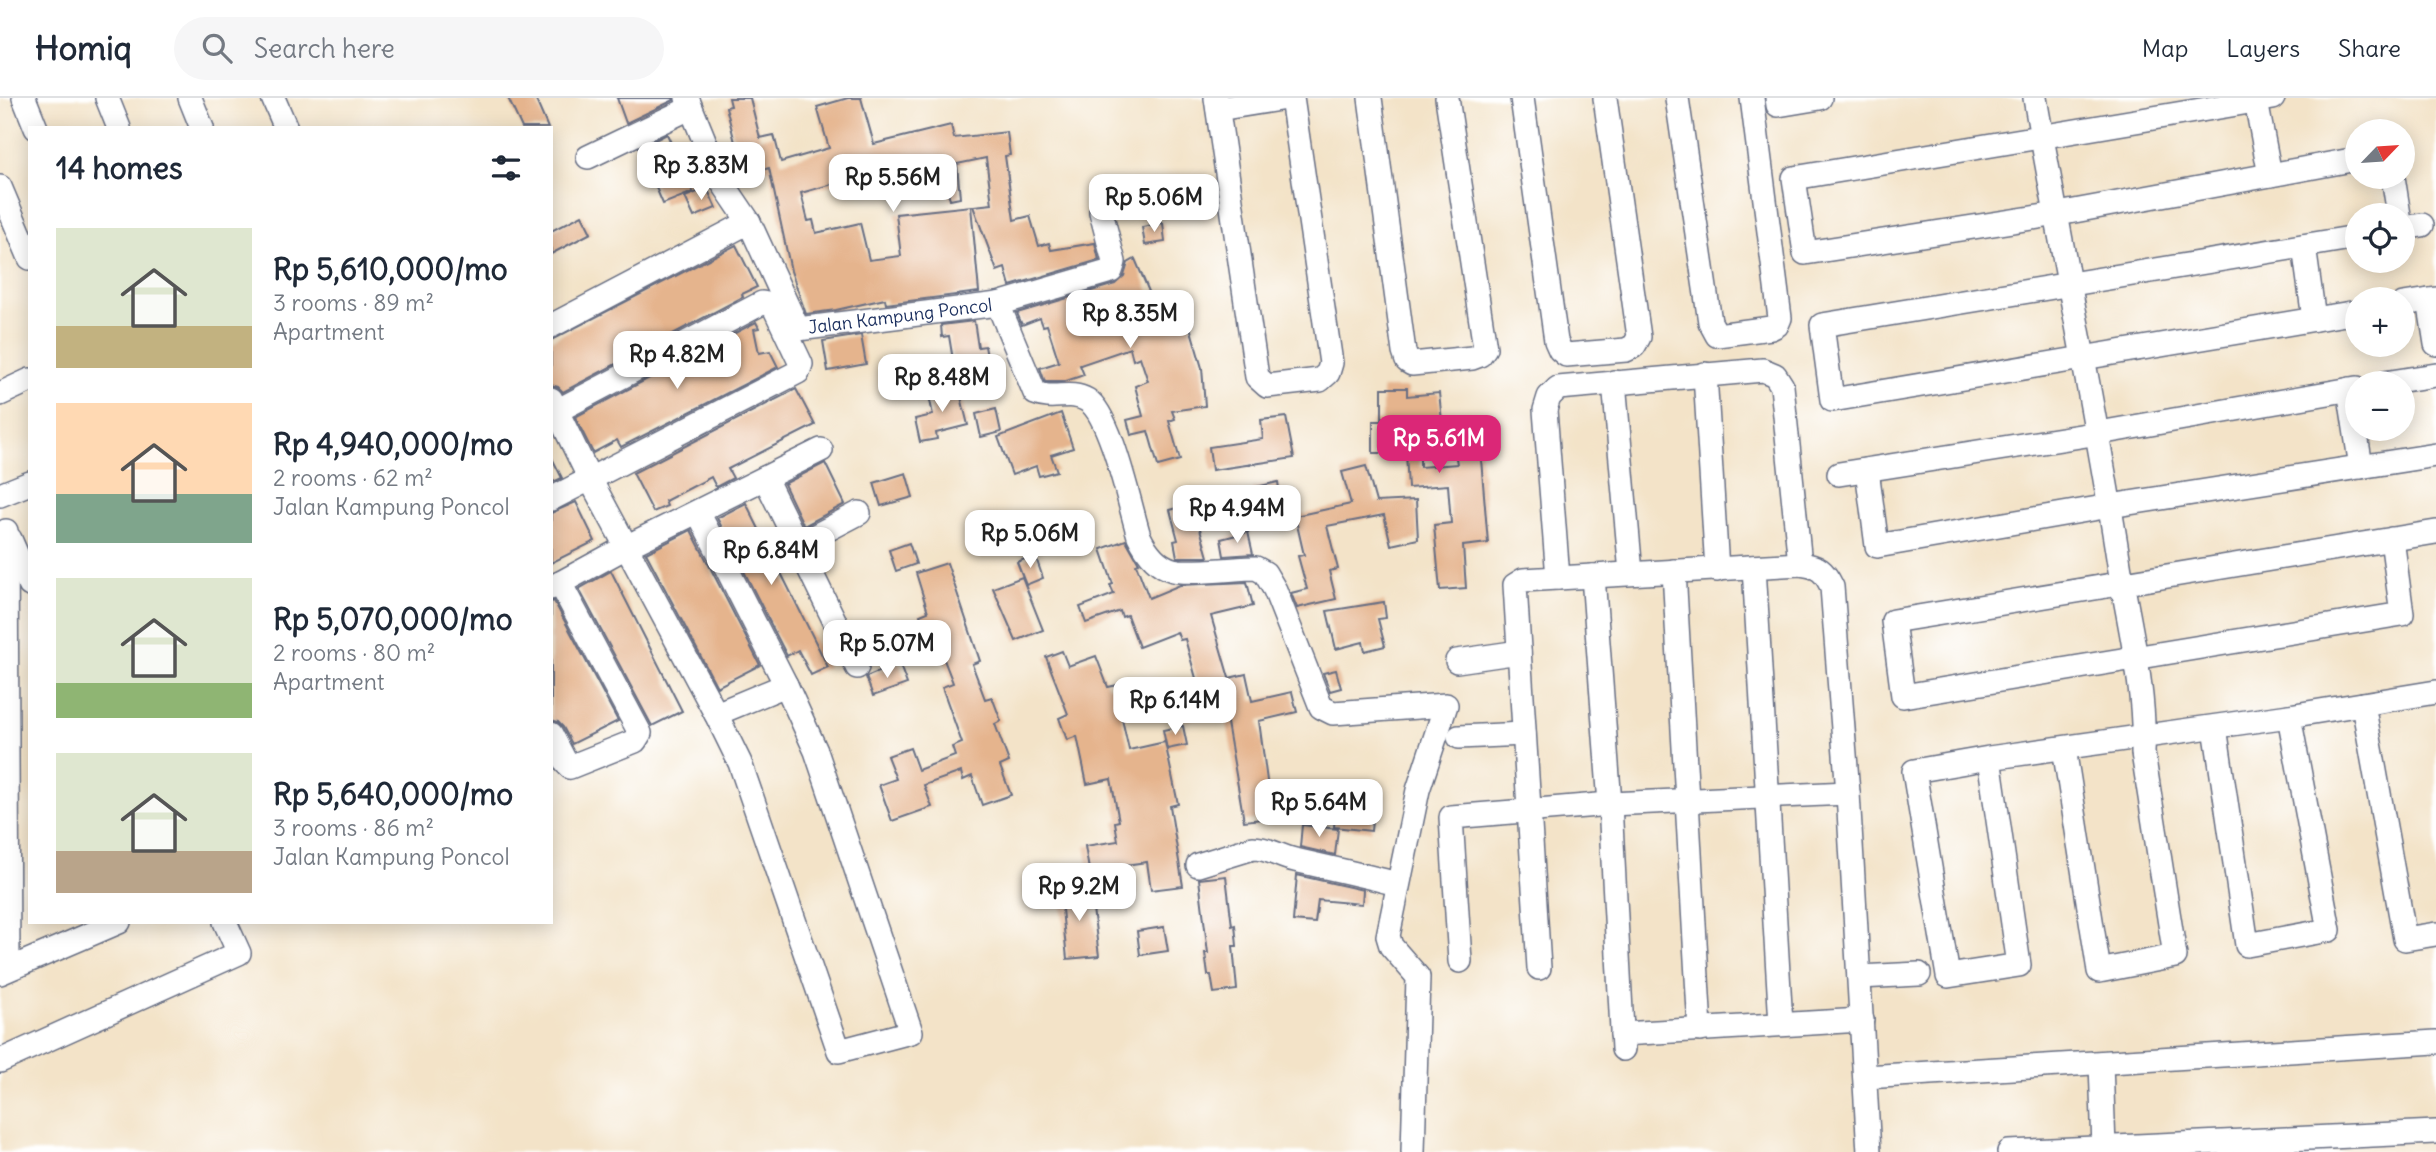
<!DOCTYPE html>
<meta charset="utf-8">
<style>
:root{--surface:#fff;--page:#f6f6f7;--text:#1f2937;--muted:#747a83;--line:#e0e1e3;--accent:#db2777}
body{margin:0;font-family:Delius,sans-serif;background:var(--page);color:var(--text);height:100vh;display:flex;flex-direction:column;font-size:26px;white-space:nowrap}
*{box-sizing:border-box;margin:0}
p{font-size:23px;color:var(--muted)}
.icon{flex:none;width:38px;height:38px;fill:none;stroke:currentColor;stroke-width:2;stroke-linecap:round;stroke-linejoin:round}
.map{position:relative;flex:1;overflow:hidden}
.drawer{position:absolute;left:28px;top:28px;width:525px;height:798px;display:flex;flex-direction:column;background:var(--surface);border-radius:0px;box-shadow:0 4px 18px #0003}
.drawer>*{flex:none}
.needle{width:46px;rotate:65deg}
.controls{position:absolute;left:2345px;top:21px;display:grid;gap:14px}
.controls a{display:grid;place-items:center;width:70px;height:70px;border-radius:50%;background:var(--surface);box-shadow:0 4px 18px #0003;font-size:35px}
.price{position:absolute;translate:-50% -60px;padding:0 16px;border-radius:14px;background:#fff;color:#222;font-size:23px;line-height:46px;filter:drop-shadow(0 2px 4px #0008)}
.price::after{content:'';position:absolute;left:50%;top:42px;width:21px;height:16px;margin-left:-10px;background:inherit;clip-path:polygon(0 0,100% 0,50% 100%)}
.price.current{background:var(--accent);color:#fff}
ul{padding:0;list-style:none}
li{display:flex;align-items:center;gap:21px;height:175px;padding:0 28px}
li span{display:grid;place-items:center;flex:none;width:196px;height:140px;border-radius:0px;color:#555}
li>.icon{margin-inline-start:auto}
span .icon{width:84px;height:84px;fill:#fffc;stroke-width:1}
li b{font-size:30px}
h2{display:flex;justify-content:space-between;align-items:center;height:84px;padding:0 28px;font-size:30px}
header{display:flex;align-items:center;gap:42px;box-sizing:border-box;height:98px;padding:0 35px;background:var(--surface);border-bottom:2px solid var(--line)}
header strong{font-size:33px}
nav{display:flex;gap:38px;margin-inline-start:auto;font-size:24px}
.search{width:490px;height:63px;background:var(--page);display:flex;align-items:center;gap:18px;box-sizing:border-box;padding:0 24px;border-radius:38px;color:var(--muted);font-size:26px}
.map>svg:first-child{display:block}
</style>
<header>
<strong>Homiq</strong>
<div class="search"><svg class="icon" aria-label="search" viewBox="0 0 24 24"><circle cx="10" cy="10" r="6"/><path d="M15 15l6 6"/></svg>Search here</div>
<nav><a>Map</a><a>Layers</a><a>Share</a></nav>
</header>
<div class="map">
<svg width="2436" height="1054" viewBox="0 0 2436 1054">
<rect width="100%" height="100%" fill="#fff"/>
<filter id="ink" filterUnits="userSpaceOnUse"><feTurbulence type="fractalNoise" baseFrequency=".0143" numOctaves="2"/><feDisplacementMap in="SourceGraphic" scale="14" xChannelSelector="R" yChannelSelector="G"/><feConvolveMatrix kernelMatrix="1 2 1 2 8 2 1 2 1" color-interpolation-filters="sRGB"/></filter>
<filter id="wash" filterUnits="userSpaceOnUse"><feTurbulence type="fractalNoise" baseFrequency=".00686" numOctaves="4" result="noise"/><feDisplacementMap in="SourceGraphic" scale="28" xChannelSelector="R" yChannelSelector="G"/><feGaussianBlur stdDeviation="1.57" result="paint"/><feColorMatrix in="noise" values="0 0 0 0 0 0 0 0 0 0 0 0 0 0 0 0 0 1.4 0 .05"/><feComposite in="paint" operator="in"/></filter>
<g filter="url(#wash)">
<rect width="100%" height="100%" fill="#f3e3c8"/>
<g id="blocks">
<g fill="#e5b48d">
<polygon points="508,0 535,0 548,30 522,30"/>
<polygon points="617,0 673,0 674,2 626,25"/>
<polygon points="729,0 750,0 760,40 774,37 781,64 829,50 817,9 848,0 861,0 874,46 951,27 954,40 1007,34 1010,57 1005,58 1014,122 1030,118 1039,148 1049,145 1051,152 1095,145 1099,162 1010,188 1005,170 997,173 973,108 992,106 986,60 957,66 960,100 950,102 941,63 876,81 875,74 801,95 808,123 813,122 816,135 860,125 869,162 901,158 896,116 971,108 979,194 886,206 885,201 836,212 806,216 791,173 769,70 736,80 726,59 738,56 726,9 731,8"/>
<polygon points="667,36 693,94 663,106 639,50"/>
<polygon points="707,90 716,110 694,119 685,99"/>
<polygon points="582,117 591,135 551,156 551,133"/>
<polygon points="1163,125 1165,144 1145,147 1142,129"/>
<polygon points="736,147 757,189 742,196 743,199 563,294 558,289 551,287 551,242"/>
<polygon points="1135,161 1156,210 1179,200 1188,222 1202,270 1205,308 1172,313 1175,321 1169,323 1180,362 1158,368 1148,333 1131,337 1127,322 1143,318 1135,288 1148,283 1140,259 1133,262 1130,250 1080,267 1084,277 1063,284 1045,284 1040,270 1059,264 1047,227 1043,228 1040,220 1022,227 1017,215 1115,186 1124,178 1128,165"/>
<polygon points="974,223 978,249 985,248 989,269 955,274 949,238 942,239 941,227"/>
<polygon points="756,224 759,230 754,231 759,255 770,253 778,269 621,349 617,342 593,355 575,319"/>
<polygon points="861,237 866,266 828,273 823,243"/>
<polygon points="958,287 968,327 936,335 937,341 920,344 915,321 933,317 928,293"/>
<polygon points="1382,290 1407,290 1407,298 1439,295 1442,323 1420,325 1420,369 1457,366 1455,354 1462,353 1459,322 1484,320 1487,348 1480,349 1488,445 1463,448 1466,490 1440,492 1434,427 1451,425 1448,387 1408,390 1406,355 1373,355 1373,323 1382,323"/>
<polygon points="796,291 815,327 728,371 733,380 716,389 711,379 665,403 667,408 653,414 633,375"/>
<polygon points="996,311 1001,334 981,339 976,316"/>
<polygon points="1061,315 1073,350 1051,357 1057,373 1039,378 1036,368 1012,377 998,339"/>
<polygon points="1286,319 1294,360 1212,372 1209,349 1263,341 1261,322"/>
<polygon points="551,358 562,380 551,385"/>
<polygon points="825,365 845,406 804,428 784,386"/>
<polygon points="1366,368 1376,404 1416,402 1418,441 1391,447 1384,417 1327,428 1338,471 1329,473 1336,501 1297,510 1291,495 1307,491 1298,458 1304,457 1295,418 1351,406 1342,374"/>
<polygon points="906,375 913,399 881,408 874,385"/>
<polygon points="1278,384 1282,411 1256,414 1252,390"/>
<polygon points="576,404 595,443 551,465 551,415"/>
<polygon points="746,405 828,569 811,577 798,552 787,558 717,420"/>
<polygon points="1193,406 1208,459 1177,459 1174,443 1178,442 1170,412"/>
<polygon points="691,432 760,567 717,589 646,455"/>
<polygon points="1248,434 1253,456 1224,458 1221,441"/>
<polygon points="1126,442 1139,465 1136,466 1149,500 1180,487 1247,484 1253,508 1211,518 1229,580 1246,576 1252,603 1292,594 1297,614 1259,623 1272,720 1244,723 1226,619 1222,620 1221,615 1187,622 1182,595 1199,591 1185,541 1180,542 1177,534 1139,549 1127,517 1122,519 1120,513 1086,525 1080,509 1114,496 1110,487 1113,486 1101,451"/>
<polygon points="909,445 916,466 896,473 889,452"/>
<polygon points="1035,457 1043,480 1026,487 1017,464"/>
<polygon points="947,465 980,563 972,566 985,601 992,599 1001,623 995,626 1009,664 1000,668 1011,697 982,707 972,678 963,682 961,674 924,687 932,709 892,723 879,687 896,681 887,658 910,650 918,672 955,658 952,649 962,645 942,589 953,585 934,536 927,538 920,517 928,514 916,475"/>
<polygon points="611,473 682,613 652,628 579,491"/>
<polygon points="1022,479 1043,532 1016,543 993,490"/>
<polygon points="554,503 618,623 572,646 563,629 558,624 551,622 551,504"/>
<polygon points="1384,504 1386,520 1378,521 1385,548 1365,553 1363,544 1336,551 1327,513"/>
<polygon points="1062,553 1068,568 1096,558 1108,589 1132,584 1137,608 1120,612 1129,652 1165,644 1178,706 1170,708 1183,788 1151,792 1147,764 1089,772 1085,748 1118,743 1115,724 1119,723 1111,681 1087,686 1077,638 1067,642 1059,620 1068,616 1046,559"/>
<polygon points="899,565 907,586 873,598 866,579"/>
<polygon points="1336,572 1341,590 1330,593 1323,575"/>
<polygon points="1183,628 1187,647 1167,651 1163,632"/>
<polygon points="1337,699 1374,703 1371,733 1334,729"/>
<polygon points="1302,727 1338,731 1335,757 1300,749"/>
<polygon points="1297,777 1363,792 1362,806 1318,802 1315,825 1293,823"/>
<polygon points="1226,778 1232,828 1235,827 1237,848 1233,848 1237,892 1214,895 1211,877 1208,877 1205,855 1208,855 1199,781"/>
<polygon points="1090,787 1099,858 1067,861 1060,791"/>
<polygon points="1164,829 1168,853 1140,857 1137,833"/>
</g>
</g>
</g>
<g filter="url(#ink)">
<use href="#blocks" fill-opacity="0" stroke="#676e83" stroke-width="2"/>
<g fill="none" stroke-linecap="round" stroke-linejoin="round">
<g stroke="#676e83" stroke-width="26">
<g id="minor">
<polyline points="24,0 36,30"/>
<polyline points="107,0 119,30"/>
<polyline points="190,0 202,30"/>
<polyline points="273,0 286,30"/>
<path id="s1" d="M 687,0 L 720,81 L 749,124 L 798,231 L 998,206 L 1035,295 C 1053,303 1070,292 1087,302 C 1111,316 1130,409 1139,438 C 1146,453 1156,467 1173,472 C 1187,476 1238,470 1256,470 L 1265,475 L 1275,492 L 1321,609 L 1333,615 L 1446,607 L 1418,692 L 1388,838 L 1391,848 L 1418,879 L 1413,1054"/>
<polyline points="1216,0 1257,279 1267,288 1320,282 1328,275 1331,265 1292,0"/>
<polyline points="1370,0 1404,254 1407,263 1412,266 1472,260 1480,257 1485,250 1447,0"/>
<polyline points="1522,0 1556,243 1560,252 1566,257 1626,252 1634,248 1639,239 1605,0"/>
<polyline points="1677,0 1710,224 1717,237 1771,230 1777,227 1780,220 1752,0"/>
<polyline points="1777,0 1778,7 1820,0"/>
<path d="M 2035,0 C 2062,156 2095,310 2119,466 C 2129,528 2146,592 2143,655 L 2175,858 L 2099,873 L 2064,650"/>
<polyline points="2273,0 1794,80 1805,155 2058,116 2357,61"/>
<polyline points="2256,3 2270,77"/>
<polyline points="1218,11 1286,0"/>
<polyline points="588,59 690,10"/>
<polyline points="2393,79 2399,117"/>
<polyline points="0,89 30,160"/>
<polyline points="2403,130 2422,127"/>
<polyline points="2357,139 1822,227 1832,302 2357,214"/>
<polyline points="2304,148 2314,221"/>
<polyline points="2429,202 2436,246"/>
<polyline points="998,206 1111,173 1114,164 1101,114"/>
<polyline points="2403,206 2436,201"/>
<polyline points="551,228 749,124"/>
<polyline points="1705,276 1717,472"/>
<polyline points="1614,284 1631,475"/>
<polyline points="2384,285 2436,277"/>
<polyline points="2349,291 2361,369"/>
<polyline points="0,296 30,282"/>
<polyline points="551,301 590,381 716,616 786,587 698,414"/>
<polyline points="551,316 762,205 773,207 801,266 798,274 551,401"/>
<polyline points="1867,372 1877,448 2110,408 2436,357"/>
<polyline points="1839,376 2099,335 2357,290"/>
<polyline points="765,380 857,569"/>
<polyline points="0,397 30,385"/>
<polyline points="6,433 8,871"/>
<polyline points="10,441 30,487"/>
<polyline points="2392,441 2402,516 1903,598 1893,523 2436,434"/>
<polyline points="798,447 859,415"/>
<polyline points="1754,469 1781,926"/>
<polyline points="1674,473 1700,932"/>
<polyline points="1593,478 1610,706 1623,951"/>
<polyline points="1558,480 1545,312 1549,299 1558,290 1763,272 1775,277 1782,288 1800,466"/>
<polyline points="551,490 628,448 821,352"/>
<polyline points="1457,563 1519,554"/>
<polyline points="2363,606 2405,841 2436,836"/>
<polyline points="716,616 740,665 839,953 911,934 816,653 786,587"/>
<polyline points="2215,629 2247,847 2329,832 2289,618"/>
<polyline points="551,636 566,665 570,669 635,643 640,635 560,485"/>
<polyline points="1459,639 1524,636"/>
<polyline points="1989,660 2019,867 1948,878 1914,673 1989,660 2289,618 2436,594"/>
<path d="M 1198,767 L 1253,750 C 1269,750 1280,759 1295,762 C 1329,770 1363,777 1397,786"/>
<polyline points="1460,863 1451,719 1610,706 1848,695"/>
<path d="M 1539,870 L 1515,487 L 1523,482 L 1800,466 C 1818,468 1824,472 1832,489 L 1848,695 L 1869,1054"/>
<polyline points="0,875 119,824"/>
<polyline points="1859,879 1919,876"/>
<polyline points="1622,936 1862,922"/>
<polyline points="0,963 239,855 225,824"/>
<polyline points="2101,965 2104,1050"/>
<polyline points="1865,979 2436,944"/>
<polyline points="2009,1054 2436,1034"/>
</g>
</g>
<use href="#minor" stroke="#fff" stroke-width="23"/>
</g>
</g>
<g text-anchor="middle" stroke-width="7" stroke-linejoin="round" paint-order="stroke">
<g font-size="18" fill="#1b2f5e" stroke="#fff">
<text dy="6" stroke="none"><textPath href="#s1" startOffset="360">Jalan Kampung Poncol</textPath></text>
</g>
</g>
</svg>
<div class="controls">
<a><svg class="needle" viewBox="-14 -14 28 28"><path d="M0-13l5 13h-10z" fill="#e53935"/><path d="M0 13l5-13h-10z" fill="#747a83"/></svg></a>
<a><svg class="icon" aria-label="locate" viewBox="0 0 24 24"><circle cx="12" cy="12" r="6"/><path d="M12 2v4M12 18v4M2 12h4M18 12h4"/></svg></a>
<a>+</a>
<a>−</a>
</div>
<b class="price" style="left:701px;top:104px">Rp 3.83M</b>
<b class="price" style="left:893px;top:116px">Rp 5.56M</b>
<b class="price" style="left:1154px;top:136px">Rp 5.06M</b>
<b class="price" style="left:1130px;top:252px">Rp 8.35M</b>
<b class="price" style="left:677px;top:293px">Rp 4.82M</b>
<b class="price" style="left:942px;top:316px">Rp 8.48M</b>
<b class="price current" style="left:1439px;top:377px">Rp 5.61M</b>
<b class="price" style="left:1237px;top:447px">Rp 4.94M</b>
<b class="price" style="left:1030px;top:472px">Rp 5.06M</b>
<b class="price" style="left:771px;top:489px">Rp 6.84M</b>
<b class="price" style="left:887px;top:582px">Rp 5.07M</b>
<b class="price" style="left:1175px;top:639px">Rp 6.14M</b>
<b class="price" style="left:1319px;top:741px">Rp 5.64M</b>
<b class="price" style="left:1079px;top:825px">Rp 9.2M</b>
<section class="drawer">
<h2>14 homes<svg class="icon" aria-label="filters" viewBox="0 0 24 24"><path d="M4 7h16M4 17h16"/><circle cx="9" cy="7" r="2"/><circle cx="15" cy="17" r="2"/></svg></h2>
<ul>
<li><span style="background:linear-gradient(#dfe7d0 70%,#c2b280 0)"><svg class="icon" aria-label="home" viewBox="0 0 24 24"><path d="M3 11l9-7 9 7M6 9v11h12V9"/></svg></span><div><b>Rp 5,610,000/mo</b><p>3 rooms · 89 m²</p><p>Apartment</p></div></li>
<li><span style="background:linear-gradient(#ffd9b3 65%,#7fa58c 0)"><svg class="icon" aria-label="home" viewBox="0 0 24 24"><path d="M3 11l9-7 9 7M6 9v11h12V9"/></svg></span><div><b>Rp 4,940,000/mo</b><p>2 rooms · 62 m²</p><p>Jalan Kampung Poncol</p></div></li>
<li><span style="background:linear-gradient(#dfe7d0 75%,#8fb573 0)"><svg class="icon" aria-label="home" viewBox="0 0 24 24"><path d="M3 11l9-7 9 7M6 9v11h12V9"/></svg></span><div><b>Rp 5,070,000/mo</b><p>2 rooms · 80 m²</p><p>Apartment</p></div></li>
<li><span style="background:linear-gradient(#dfe7d0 70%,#b9a48a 0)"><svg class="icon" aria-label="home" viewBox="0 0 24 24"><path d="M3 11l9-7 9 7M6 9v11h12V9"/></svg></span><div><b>Rp 5,640,000/mo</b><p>3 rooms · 86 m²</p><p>Jalan Kampung Poncol</p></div></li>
</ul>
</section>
</div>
